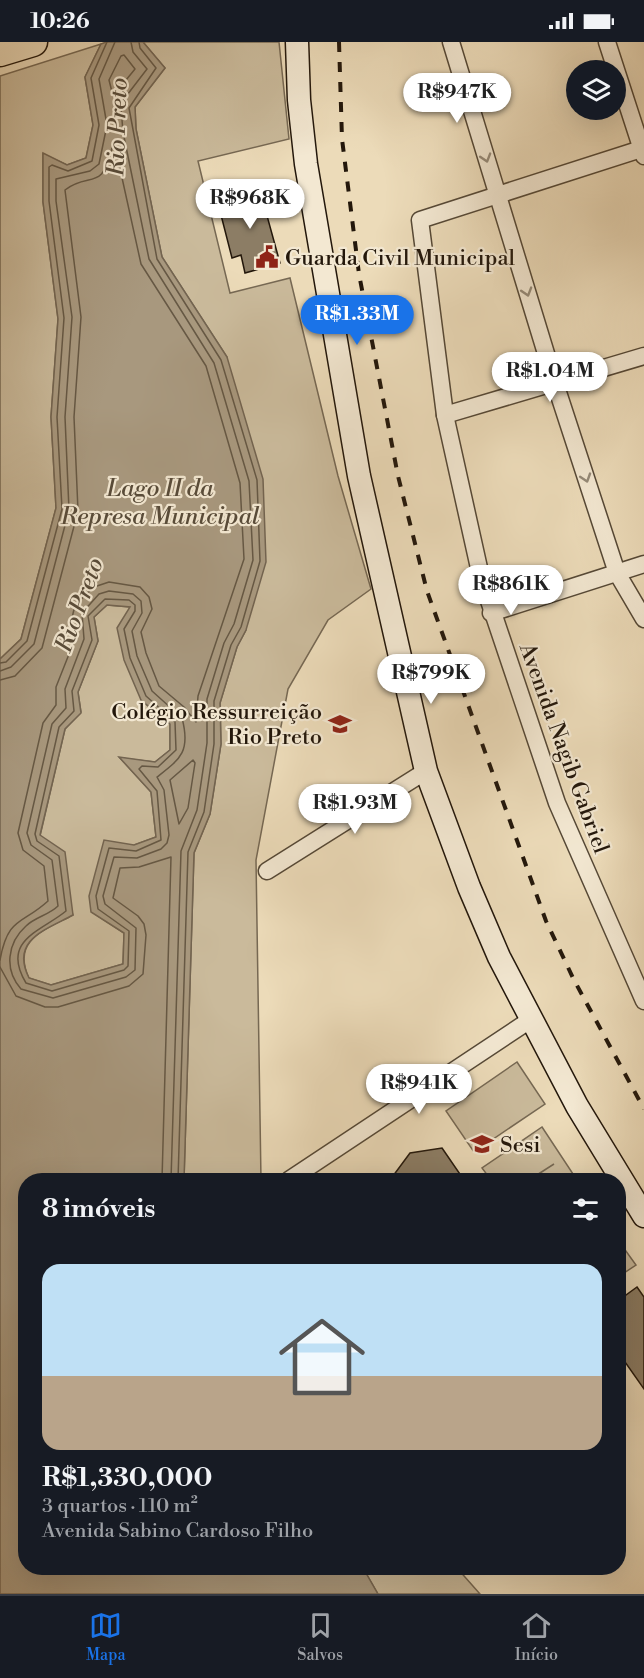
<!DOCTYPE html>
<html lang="pt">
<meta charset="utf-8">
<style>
:root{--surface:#171b24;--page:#242831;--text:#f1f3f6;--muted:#9ea1a6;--line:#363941;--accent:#1a73e8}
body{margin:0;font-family:"Libre Bodoni",serif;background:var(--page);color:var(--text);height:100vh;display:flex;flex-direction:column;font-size:22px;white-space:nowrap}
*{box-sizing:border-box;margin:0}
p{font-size:20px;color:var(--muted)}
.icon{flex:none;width:33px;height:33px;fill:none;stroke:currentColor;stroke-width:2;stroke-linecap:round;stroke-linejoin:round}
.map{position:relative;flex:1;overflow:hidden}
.side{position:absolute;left:18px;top:1131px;width:608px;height:402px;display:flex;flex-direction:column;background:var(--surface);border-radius:24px;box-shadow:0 6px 24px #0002}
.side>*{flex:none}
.controls{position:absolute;left:566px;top:18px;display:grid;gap:12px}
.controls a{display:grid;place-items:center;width:60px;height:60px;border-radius:50%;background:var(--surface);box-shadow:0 6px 24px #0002;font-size:30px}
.price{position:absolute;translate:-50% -51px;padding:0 14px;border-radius:21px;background:#fff;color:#222;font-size:20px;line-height:39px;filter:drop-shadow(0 2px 3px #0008)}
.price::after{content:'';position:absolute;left:50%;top:36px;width:18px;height:14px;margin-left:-9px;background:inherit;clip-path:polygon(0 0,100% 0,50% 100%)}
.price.active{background:var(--accent);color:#fff}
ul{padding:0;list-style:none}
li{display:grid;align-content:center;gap:12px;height:318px;padding:0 24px}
li span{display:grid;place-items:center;height:186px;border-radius:18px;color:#555}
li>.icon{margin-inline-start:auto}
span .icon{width:108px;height:108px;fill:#fffc;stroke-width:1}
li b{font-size:26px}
h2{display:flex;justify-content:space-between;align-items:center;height:72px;padding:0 24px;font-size:26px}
.status{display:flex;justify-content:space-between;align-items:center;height:42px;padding:0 30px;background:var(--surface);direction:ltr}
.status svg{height:16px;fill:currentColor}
.tabs{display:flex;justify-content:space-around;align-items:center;height:84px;border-top:2px solid var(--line);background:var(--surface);font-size:16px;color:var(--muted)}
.tabs a{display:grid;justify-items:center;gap:3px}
.tabs .active{color:var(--accent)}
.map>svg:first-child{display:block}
</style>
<div class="status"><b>10:26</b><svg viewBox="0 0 49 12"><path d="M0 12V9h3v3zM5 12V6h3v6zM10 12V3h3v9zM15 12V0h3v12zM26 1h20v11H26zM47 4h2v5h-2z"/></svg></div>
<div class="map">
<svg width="644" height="1552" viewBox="0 0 644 1552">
<rect width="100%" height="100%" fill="#ecdbb9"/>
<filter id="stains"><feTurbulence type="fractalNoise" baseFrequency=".00333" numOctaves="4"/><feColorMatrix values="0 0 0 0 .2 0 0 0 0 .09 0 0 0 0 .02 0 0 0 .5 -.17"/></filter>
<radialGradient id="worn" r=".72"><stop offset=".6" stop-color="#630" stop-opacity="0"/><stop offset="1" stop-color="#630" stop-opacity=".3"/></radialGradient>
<g fill="#caba9b" stroke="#766853" stroke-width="1.5">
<polygon points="143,0 279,0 289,97 198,119 230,251 290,236 338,434 371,547 328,578 288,647 256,818 261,1138 184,1138 194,811 210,772 221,702 220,661 237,605 246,588 227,315 162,215 136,87 135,65 165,26"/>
<polygon points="101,2 85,35 93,83 86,116 67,123 43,112 43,160 58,277 51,375 56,466 21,597 0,617 0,34"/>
<path d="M 107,563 L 131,565 L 141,658 L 170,682 L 170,708 L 155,720 L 120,716 L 151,750 L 156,795 L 134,803 L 92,870 L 124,891 L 123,922 L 51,943 L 29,936 C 11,898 45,888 73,873 L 40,794 L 65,687 L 81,670 L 78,650 L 98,599 L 94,575 Z"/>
<polygon points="517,1020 545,1062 474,1110 446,1069"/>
<polygon points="542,1085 577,1138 530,1138 554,1122 529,1138 491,1138 482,1126"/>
<polygon points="618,1198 636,1223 618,1235"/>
<polygon points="363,1526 457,1526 480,1552 378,1552"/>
</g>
<path fill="#a8987e" stroke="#736450" stroke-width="1.5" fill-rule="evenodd" d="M 106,0 L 143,0 L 165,26 L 135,65 L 136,87 L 162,215 L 227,315 L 263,437 L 266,520 L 246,588 L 237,605 L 220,661 L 221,702 L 210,772 L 194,811 L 184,1138 L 26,1138 L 26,1526 L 363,1526 L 378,1552 L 0,1552 L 0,617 L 21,597 L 56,466 L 51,375 L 58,277 L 43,160 L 43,111 L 67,123 L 86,116 L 93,83 L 85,35 L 101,2 ZM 107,563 L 130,565 L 117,586 L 124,618 L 141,658 L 170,682 L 170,708 L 155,720 L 119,715 L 151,750 L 156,795 L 134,803 L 104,798 L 89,854 L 91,870 L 124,891 L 123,922 L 51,943 L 29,936 C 10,898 45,888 73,873 L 65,810 L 40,793 L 65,687 L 81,671 L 78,650 L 98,599 L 94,575 Z"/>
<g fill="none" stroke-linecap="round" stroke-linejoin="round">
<g stroke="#665844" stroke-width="1.5">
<polyline points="131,0 133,10 147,27 124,57 121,66 123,90 149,217 214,321 249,439 253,518 234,582 224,601 207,657 207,701 197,768 181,809 171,1138"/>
<polyline points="139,0 140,6 156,26 129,66 157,217 221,318 257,438 260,519 241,585 231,603 214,659 214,702 204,770 188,810 178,1138"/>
<polygon points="124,13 135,27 113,54 109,38 121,14"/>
<path d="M 109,549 L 133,552 L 141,559 L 142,571 L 132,589 L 137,614 L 152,649 L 182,676 C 191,710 180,717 157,735 L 164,748 L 169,793 L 167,801 L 161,807 L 137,816 L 114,815 L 103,854 L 105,862 L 136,886 L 135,928 L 126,935 L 53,956 L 21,947 C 4,928 7,901 26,884 C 35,875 49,873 58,864 L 52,818 L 31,803 L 27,791 L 52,682 L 66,666 L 65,647 L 84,597 L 82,571 L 99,552 Z"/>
<path d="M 105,557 L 129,558 L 135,563 L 135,569 L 124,587 L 130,616 L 146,654 L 175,680 L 176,708 L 158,725 L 142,724 L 139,727 L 157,749 L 161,798 L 136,809 L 109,806 L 96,854 L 98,867 L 129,889 L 128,924 L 124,928 L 52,949 L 26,941 C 0,898 42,889 66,869 L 59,814 L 37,799 L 35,792 L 59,685 L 74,669 L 72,649 L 92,598 L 88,574 Z"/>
<polyline points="0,621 6,620 27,599 62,467 57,375 64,276 49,159 49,125 52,123 68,129 92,119 99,83 91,36 107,0"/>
<polyline points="0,629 11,625 34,602 69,468 65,375 72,275 56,159 56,137 90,129 99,122 107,83 99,37 115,0"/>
<path d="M 0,638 L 15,634 L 42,606 L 78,469 L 74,375 L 81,275 L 65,148 C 90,129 102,151 112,106 L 115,104 L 141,222 L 206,324 L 240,441 L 244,517 L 198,654 L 196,680 L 184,665 L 159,644 L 146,611 L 141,590 L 152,567 L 149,555 L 140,545 L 109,540 L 94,545 L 75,563 L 72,576 L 75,597 L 56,645 L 56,663 L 43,681 L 18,791 L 23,808 L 44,824 L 48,859 C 22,883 8,874 0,918"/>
<polygon points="193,718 195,721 188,766 179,782 170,738"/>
<polyline points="0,925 16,954 45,965 58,965 129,944 143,932 146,893 144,882 138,874 113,856 120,826 139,825 171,815 162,1138"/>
</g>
</g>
<g fill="#8c7d65" stroke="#23170b" stroke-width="1.5">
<polygon points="258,141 280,221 245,231 241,213 232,216 221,173 237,168 232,149"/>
<polygon points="442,1106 464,1138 390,1138 410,1111"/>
<polygon points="637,1245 644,1255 644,1347 618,1310 618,1259"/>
</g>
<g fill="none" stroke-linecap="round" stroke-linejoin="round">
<g stroke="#554836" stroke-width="19">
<g id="minor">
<polyline points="451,0 555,341 617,531 644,577"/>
<polyline points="607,0 644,114"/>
<polyline points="644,106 420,178 445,373 481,535 557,761 644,959"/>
<polyline points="445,373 644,314"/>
<polyline points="491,571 644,522"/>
<polyline points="267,829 426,729"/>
<polyline points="289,1138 530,978"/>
</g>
</g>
<g stroke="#23170b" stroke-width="25">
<polyline id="secondary" points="297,0 299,58 306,122 359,434 426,729 469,845 499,915 577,1064 644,1174"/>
</g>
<g stroke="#23170b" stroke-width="31">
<polyline id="motorway" points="0,10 33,0"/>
</g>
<use href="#minor" stroke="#f3e8d2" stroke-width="16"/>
<use href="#secondary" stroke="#f3e8d2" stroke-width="22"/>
<use href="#motorway" stroke="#ecdbb9" stroke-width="28"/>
<polyline stroke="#23170b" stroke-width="4" stroke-dasharray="10 10" stroke-linecap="butt" points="339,0 342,97 359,232 398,434 427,549 546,879 574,938 644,1067"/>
</g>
<defs><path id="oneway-chevron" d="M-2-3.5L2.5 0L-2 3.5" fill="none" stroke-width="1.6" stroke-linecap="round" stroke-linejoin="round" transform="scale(1.5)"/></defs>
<g stroke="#958a78">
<use href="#oneway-chevron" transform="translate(486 116) rotate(73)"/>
<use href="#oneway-chevron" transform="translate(527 250) rotate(73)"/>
<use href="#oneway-chevron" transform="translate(586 436) rotate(72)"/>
</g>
<defs>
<g id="civic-bare" transform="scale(1.8)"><path d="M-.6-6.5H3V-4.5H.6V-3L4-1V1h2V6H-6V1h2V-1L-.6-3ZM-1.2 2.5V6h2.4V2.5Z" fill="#8f2418" stroke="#f3e8d2" stroke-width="2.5" paint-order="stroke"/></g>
<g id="school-bare" transform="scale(1.8)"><path d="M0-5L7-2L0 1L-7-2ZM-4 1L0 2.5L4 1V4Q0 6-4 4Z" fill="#8f2418" stroke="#f3e8d2" stroke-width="2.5" paint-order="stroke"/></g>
</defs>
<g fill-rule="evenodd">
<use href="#civic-bare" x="267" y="215"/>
<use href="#school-bare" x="340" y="682"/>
<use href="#school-bare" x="482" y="1102"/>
</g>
<g text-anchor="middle" stroke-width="4.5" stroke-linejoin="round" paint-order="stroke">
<g font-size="22" fill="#23170b" stroke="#f3e8d2" text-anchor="start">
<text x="285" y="223">Guarda Civil Municipal</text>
<text x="322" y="677" text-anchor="end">Colégio Ressurreição<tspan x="322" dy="25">Rio Preto</tspan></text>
<text x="500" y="1110">Sesi</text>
</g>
<g font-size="22" fill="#23170b" stroke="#f3e8d2">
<text transform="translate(565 706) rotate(70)" y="8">Avenida Nagib Gabriel</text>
</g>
<g font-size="24" font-style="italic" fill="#584b39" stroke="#f3e8d2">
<text transform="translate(117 85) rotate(-88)" y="8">Rio Preto</text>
<text x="160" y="454">Lago II da<tspan x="160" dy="28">Represa Municipal</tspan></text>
<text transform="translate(79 563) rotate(-70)" y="8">Rio Preto</text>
</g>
</g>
<rect width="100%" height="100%" filter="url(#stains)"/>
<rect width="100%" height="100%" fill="url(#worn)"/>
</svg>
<div class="controls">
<a><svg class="icon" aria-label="layers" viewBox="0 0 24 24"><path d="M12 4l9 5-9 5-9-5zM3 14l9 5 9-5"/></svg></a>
</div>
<b class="price" style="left:457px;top:82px">R$947K</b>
<b class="price" style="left:250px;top:188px">R$968K</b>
<b class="price active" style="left:357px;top:304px">R$1.33M</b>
<b class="price" style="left:550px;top:361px">R$1.04M</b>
<b class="price" style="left:511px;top:574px">R$861K</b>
<b class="price" style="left:431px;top:663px">R$799K</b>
<b class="price" style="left:355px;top:793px">R$1.93M</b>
<b class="price" style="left:419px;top:1073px">R$941K</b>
<section class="side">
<h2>8 imóveis<svg class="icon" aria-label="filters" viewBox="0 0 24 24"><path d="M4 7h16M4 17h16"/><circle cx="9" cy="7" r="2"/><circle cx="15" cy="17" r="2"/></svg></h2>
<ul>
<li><span style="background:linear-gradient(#bfe0f5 60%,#b9a48a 0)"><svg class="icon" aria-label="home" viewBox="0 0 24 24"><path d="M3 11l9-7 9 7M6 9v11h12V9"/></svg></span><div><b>R$1,330,000</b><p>3 quartos · 110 m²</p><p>Avenida Sabino Cardoso Filho</p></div></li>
</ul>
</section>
</div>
<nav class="tabs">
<a class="active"><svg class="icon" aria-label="map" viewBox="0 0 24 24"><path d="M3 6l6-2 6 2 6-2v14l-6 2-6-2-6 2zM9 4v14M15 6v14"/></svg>Mapa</a>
<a><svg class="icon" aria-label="saved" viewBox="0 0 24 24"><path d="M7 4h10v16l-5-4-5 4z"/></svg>Salvos</a>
<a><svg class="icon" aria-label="home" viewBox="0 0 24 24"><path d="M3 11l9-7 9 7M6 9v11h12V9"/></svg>Início</a>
</nav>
